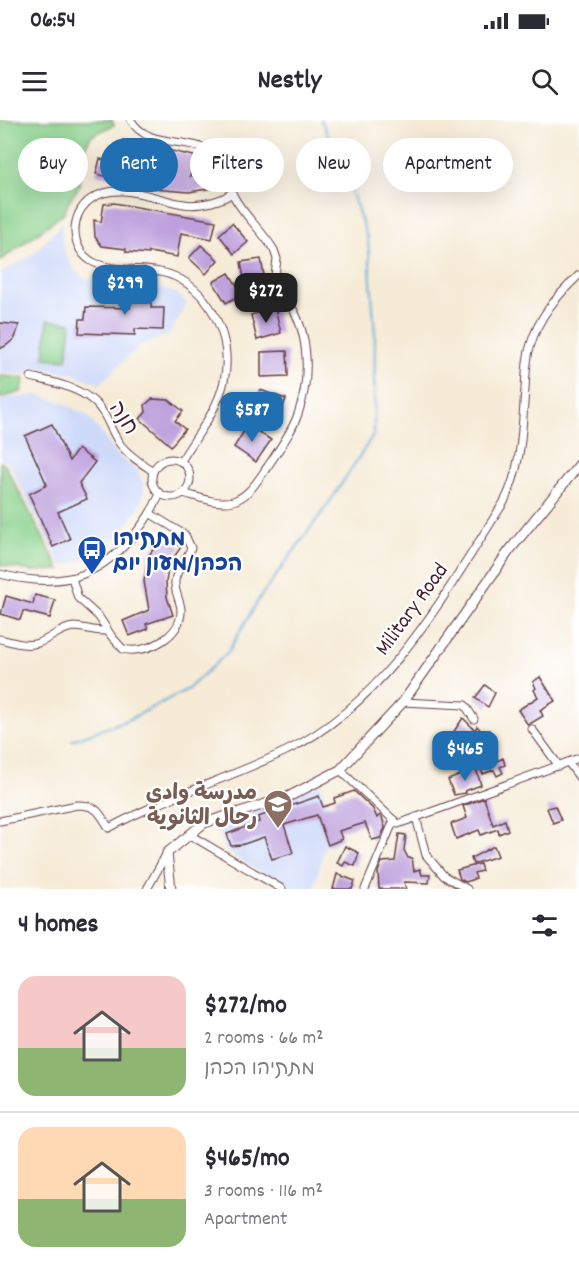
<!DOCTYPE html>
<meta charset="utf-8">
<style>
:root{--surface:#fff;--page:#f7f7f7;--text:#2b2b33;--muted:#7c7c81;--line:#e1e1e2;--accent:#1f6fb2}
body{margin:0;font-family:Dekko,"Playpen Sans Arabic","Playpen Sans Hebrew",sans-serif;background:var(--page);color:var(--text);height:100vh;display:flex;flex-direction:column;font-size:22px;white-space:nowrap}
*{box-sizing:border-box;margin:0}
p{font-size:20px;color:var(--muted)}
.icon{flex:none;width:33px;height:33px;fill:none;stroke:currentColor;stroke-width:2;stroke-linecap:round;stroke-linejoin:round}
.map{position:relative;height:769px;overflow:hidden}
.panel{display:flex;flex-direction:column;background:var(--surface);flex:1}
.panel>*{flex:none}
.banner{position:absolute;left:18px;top:18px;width:543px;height:54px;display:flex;gap:12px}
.price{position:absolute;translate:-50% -51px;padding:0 14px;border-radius:12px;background:var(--accent);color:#fff;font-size:20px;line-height:39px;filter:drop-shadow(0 2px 3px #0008)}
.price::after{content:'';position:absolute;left:50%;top:36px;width:18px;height:14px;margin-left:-9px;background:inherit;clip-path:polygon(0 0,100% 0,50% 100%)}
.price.current{background:#222;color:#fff}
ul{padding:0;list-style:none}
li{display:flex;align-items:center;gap:18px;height:150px;padding:0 18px}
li+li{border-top:2px solid var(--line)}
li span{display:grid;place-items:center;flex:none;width:168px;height:120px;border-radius:18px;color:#555}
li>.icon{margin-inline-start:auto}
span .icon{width:72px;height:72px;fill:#fffc;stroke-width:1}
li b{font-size:26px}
h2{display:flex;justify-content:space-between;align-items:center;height:72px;padding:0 18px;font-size:26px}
.chip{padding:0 21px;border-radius:27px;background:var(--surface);box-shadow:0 6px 24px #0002;font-size:21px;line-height:54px}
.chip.current{background:var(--accent);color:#fff}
.status{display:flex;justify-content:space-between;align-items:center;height:42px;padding:0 30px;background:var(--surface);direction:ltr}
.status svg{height:16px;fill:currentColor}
header{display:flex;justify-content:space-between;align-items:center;height:78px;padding:0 18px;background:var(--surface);font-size:27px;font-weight:800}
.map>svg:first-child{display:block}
</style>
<div class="status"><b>06:54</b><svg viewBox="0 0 49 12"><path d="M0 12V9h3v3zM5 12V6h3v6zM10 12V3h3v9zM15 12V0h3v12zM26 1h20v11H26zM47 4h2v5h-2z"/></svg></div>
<header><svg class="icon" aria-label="menu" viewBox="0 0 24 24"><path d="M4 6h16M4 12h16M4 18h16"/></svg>Nestly<svg class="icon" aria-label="search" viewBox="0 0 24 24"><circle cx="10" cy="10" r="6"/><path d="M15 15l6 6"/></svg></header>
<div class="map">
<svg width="579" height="769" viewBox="0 0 579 769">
<rect width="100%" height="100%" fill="#fff"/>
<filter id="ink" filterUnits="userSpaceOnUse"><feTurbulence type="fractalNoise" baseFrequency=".0167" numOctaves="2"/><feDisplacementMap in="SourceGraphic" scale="12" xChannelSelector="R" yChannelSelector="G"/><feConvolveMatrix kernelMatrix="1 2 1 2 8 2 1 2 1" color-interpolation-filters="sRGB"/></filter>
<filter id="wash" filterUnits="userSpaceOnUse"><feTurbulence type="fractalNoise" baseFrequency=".008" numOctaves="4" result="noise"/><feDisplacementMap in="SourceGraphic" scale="24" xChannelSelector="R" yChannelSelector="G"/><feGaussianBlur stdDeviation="1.35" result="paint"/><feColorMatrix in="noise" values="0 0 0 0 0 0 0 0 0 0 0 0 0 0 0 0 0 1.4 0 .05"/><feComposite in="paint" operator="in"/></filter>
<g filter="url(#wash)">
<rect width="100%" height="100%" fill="#f6ebd7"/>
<g fill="#cfdafa">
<polygon points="62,104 62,122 67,137 73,148 82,157 108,166 162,168 176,173 187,183 169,215 140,225 100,264 73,254 31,247 26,255 0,253 0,154 32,135"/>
<polygon points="39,275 64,283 86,295 96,306 117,335 138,351 144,366 143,377 137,390 123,411 108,425 94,435 78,442 62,446 9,344 0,339 0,280 7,278"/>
<polygon points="320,664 342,719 325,726 314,769 286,769 225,730 215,700"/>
</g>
<g fill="#89d08b" stroke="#6a785b" stroke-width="1.5">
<polygon points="0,0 112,0 114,5 91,16 77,43 80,65 70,79 64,93 0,141"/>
<polygon points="48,200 71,203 67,240 44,238"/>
<polygon points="0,256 25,258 21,272 0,278"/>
<polygon points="0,342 5,345 60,450 30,451 0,445"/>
</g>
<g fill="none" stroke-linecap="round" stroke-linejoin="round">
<polyline stroke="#60aad8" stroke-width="2" points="72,620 130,599 188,569 228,532 261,476 331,380 374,314 375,215 368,120 344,50 321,0"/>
</g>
<g id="blocks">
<g fill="#bda0dd">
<polygon points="123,20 194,36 190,56 212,53 213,68 189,72 164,70 96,54 100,39 117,43"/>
<polygon points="114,83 216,101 212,119 181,113 177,137 149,132 149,134 126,132 126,129 102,126 95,117 94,100 101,102 104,84"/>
<polygon points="232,103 248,122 234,134 219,115"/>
<polygon points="201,125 218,140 206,154 189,138"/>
<polygon points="261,139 266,167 246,171 241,142"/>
<polygon points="229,153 242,174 226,183 213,162"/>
<polygon points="131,167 152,168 151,188 164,188 163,210 135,209 135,215 79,213 80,199 85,199 86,187 130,188"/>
<polygon points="275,188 281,213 257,220 251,195"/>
<polygon points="0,203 19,205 15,218 7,225 0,229"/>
<polygon points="287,231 288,256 261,257 261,232"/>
<polygon points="260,270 286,279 277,303 251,294"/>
<polygon points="152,279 169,280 183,291 175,301 185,309 171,326 140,299 146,292 145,285"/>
<polygon points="52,304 69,341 78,329 95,342 79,363 87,379 58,392 70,419 53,427 29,374 47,365 25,316"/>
<polygon points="248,305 271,320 256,342 234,327"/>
<polygon points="164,415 181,427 169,444 166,462 167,477 173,495 146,504 148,509 129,516 123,501 149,490 144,461 149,435"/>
<polygon points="35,475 55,480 50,498 23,491 20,500 1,494 6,476 33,484"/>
<polygon points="540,557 555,581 540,590 543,596 528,605 518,590 538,577 534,570 536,568 533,562"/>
<polygon points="485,565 495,573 488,587 475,578"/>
<polygon points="463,598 475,610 477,606 484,614 489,610 492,617 482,625 487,636 476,644 470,635 474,633 462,620 457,626 448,620"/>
<polygon points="494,633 497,641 503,638 505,645 500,647 503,653 497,656 494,650 483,654 481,650 492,644 489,635"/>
<polygon points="476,649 481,665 465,671 466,673 454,675 448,660"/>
<polygon points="354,671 373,689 377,698 380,695 382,697 385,708 380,718 372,720 365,703 339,711 342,719 328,725 317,695 284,705 293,733 272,739 264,717 241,725 231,726 227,714 259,702 258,697 319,676 323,687 335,683 334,678"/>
<polygon points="484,678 493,705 505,700 508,710 499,714 498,709 481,715 479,710 456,719 451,704 467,698 463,686"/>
<polygon points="555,686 561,700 553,703 547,688"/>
<polygon points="399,714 406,715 404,730 408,738 412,738 414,751 420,749 422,755 430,755 429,763 404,762 406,769 379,769 378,752 382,742 395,741"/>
<polygon points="345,726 359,733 355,746 345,742 343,746 337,743"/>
<polygon points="494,726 498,736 473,744 471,738"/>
<polygon points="480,744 482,751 474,753 476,758 466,762 460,759 457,750"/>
<polygon points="337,754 355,761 352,769 333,769"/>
</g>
</g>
</g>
<g filter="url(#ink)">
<use href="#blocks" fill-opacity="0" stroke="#643e45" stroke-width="1.5"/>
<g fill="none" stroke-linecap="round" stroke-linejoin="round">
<g stroke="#643e45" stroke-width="9">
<g id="minor">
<path d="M 131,0 C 148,31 195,14 218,37 C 227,46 228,63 233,75 C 243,95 262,110 274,130 L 277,139 L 274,164 C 280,171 286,178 291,186 C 310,216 310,261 298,294 C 292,312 279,329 268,346 C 259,358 249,377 233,381 C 217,385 198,377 183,373"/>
<path d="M 31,257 C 51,262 75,266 92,280 C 106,291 110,310 120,324 C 128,335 141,343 153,351"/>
<circle cx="171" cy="358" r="19"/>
<path d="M 181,341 C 196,316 218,290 224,261 C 233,221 213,175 176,157 C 166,152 155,151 145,150 C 128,149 111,150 95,143 C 69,131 69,94 91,79 C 118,60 156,80 184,84 C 193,86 203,84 212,82 C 219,80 226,78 232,73"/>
<path d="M 0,454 C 23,460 46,463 70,458 C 110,450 144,409 160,374"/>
<path d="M 72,458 L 78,478 L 99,497 L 112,517 L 123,529 C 146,535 183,516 181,489 C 180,480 174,471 175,461 C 176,449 187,439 191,428 L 185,415 L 151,394"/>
<path d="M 0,519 C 12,522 26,527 38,523 C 51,519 60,508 74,507 C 84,507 95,512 107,511"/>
<polyline points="403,582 465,585 474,599"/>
<polyline points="532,609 559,646"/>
<polyline points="568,642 579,657"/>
<polyline points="340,650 398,704 579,638"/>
<polyline points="416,697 426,735 444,756 467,769"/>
<path d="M 0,701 L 77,685 C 97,685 99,692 109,708 C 166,677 230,658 288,630 C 388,581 446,472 504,382 C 522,347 522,308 525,269 C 526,255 526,240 530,227 C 538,197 557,176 579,155"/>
<polyline points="190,715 282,769"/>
<polyline points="147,769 167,733"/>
<polyline points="365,769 394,700"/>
</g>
</g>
<g stroke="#643e45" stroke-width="11">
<polyline id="tertiary" points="171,769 167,733 204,703 288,677 340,650 403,582 509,431 579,345"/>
</g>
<use href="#minor" stroke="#fff" stroke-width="7"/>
<use href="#tertiary" stroke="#fff" stroke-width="9"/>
</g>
</g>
<defs>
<g id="bus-pin" transform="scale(1.5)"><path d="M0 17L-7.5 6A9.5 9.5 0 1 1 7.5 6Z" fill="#1a4fb4" stroke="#fff"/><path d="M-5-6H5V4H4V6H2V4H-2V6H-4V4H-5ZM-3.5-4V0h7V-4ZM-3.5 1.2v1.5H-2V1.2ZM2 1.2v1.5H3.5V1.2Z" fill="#fff"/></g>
<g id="school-pin" transform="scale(1.5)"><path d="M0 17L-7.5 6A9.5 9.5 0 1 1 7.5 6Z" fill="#8d6e63" stroke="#fff"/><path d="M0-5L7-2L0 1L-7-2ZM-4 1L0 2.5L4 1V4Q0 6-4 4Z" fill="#fff"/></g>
</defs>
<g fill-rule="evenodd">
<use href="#bus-pin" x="92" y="430"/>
<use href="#school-pin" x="278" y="684"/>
</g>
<g text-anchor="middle" stroke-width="4.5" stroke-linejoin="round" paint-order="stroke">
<g font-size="22" fill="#4a1f2b" stroke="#fff">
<text transform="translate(125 297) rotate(57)" y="8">חנה</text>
<text transform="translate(410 488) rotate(-54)" y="8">Military Road</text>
</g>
<g font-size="22" font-weight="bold" fill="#164399" stroke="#fff" text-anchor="start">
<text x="113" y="425">מתתיהו<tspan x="113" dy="25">הכהן/מעון יום</tspan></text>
</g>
<g font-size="22" font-weight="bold" fill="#785e54" stroke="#fff" text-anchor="end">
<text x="257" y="679">مدرسة وادي<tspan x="257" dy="25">رحال الثانوية</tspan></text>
</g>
</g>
</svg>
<b class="price" style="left:125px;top:196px">$299</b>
<b class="price current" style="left:266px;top:204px">$272</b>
<b class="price" style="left:252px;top:323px">$587</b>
<b class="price" style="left:465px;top:662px">$465</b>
<div class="banner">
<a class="chip">Buy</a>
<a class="chip current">Rent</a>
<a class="chip">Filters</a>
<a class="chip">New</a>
<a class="chip">Apartment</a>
</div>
</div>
<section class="panel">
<h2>4 homes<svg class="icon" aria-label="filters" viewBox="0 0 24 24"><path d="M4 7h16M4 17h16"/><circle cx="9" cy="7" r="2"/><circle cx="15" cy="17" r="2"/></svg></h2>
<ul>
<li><span style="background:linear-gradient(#f6c9c9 60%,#8fb573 0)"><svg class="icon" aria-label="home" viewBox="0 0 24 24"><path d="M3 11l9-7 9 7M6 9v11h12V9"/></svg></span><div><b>$272/mo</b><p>2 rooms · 66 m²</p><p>מתתיהו הכהן</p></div></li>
<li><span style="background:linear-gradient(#ffd9b3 60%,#8fb573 0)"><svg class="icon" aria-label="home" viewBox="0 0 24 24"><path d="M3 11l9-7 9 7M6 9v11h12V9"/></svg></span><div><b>$465/mo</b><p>3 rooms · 116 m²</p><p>Apartment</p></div></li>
</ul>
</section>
